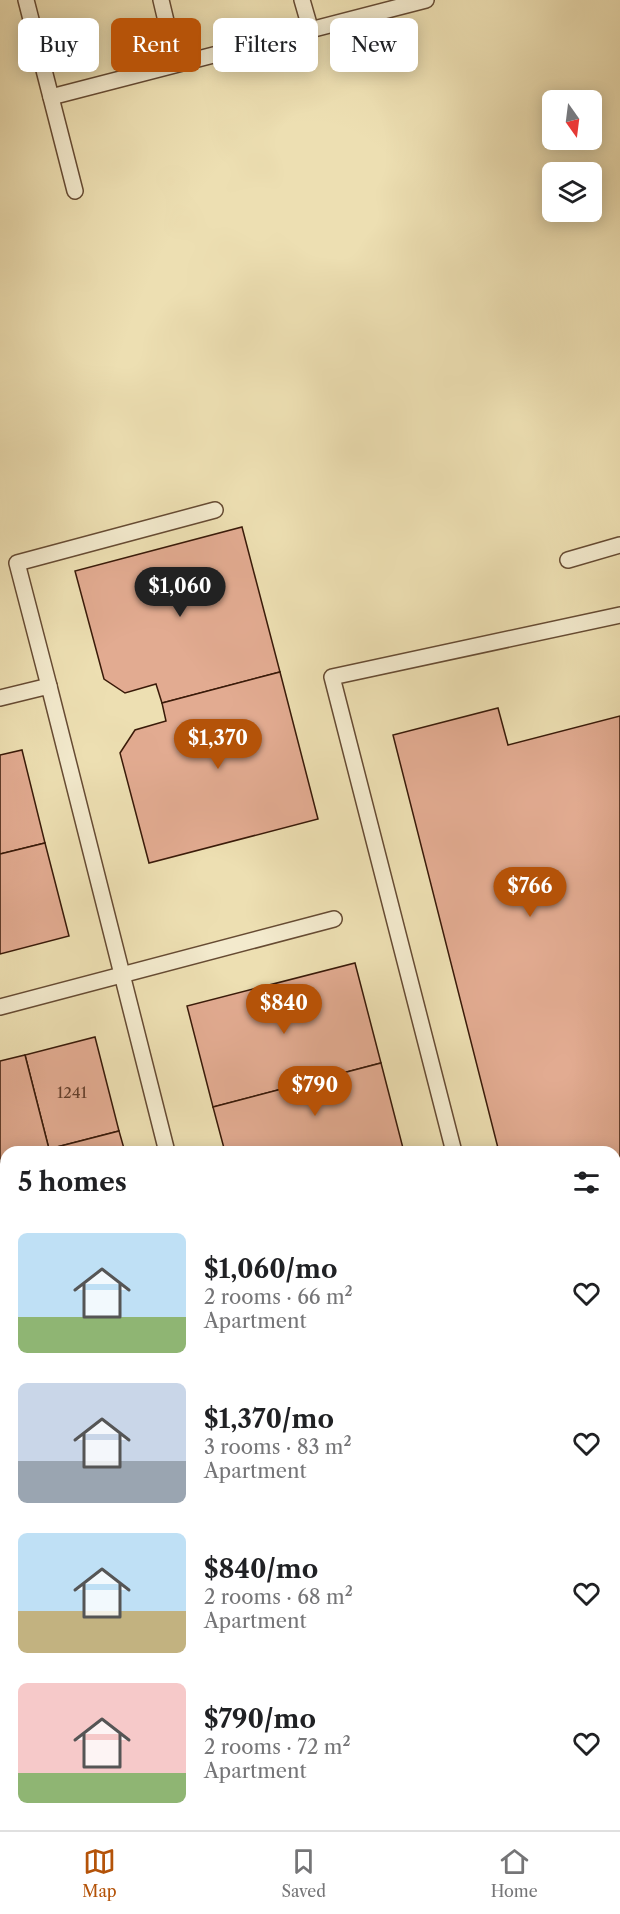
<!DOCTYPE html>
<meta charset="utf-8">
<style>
:root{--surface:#fff;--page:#f6f6f6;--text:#202124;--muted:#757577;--line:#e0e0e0;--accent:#b45309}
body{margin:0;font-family:"Libre Caslon Text",serif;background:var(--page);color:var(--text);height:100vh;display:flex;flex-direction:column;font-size:22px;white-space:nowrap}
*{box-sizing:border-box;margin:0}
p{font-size:20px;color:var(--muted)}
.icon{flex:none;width:33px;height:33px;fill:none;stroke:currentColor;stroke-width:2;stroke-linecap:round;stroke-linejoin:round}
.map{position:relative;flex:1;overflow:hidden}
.details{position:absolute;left:0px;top:1146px;width:621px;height:684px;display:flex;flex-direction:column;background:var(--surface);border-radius:18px 18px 0 0;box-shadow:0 3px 15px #0003}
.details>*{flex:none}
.top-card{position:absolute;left:18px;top:18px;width:585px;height:54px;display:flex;gap:12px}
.needle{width:39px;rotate:166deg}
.controls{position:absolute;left:542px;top:90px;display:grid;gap:12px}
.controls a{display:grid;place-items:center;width:60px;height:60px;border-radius:9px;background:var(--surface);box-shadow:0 3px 15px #0003;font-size:30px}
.price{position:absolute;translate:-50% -51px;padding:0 14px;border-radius:21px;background:var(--accent);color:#fff;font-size:20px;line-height:39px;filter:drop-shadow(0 2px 3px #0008)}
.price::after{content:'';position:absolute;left:50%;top:36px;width:18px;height:14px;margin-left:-9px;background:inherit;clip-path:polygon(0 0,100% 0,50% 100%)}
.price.on{background:#222;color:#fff}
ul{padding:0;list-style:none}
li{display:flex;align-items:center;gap:18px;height:150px;padding:0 18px}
li span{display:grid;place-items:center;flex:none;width:168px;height:120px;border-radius:9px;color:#555}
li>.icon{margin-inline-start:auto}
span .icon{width:72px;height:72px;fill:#fffc;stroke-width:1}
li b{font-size:26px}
h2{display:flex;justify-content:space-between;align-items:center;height:72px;padding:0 18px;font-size:26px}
.chip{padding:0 21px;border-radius:9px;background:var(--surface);box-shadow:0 3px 15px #0003;font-size:21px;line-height:54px}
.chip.on{background:var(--accent);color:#fff}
.tabs{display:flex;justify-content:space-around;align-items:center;height:84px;border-top:2px solid var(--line);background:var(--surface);font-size:16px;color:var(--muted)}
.tabs a{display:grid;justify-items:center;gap:3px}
.tabs .on{color:var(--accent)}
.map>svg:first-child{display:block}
</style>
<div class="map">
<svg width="620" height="1830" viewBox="0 0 620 1830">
<rect width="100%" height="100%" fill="#eddfb2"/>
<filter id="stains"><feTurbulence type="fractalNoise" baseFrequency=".00333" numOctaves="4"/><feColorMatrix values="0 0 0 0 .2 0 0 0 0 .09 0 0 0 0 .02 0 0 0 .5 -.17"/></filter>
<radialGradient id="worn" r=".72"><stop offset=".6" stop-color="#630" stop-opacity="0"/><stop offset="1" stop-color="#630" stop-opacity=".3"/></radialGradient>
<g fill="#e2ab91" stroke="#391a09" stroke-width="1.5">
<polygon points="242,527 280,672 162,703 156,684 125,693 104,679 75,571"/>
<polygon points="280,672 318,819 149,863 120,753 135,730 166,721 162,703"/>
<polygon points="498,708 508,745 620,716 620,1228 615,1229 615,1152 499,1152 393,735"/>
<polygon points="22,750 45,843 0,854 0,755"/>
<polygon points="45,843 69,936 0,954 0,854"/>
<polygon points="355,963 381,1063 213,1107 187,1006"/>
<polygon points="95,1037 119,1131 49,1149 25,1055"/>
<polygon points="25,1055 49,1149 37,1152 6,1152 6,1160 0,1162 0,1061"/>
<polygon points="381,1063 404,1152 225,1152 213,1107"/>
<polygon points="119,1131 125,1152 50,1152 49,1149"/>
<polygon points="6,1160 6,1259 0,1260 0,1162"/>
<polygon points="5,1361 6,1467 0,1468 0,1362"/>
<polygon points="6,1467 6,1573 0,1574 0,1468"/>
<polygon points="620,1633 620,1708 616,1709 615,1634"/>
<polygon points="620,1814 620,1830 539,1830 569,1824 615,1824 615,1815"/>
</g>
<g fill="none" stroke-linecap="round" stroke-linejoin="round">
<g stroke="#664b33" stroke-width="18">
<g id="lane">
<polyline points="26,0 75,191"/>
<polyline points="161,0 176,63"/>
<polyline points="302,0 311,31"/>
<polyline points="51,97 426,0"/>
<polyline points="568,560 620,545"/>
<polyline points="49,686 17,563 215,510"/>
<polyline points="0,698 49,686 167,1152"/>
<polyline points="0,1007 334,919"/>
<polyline points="454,1152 332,677 620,615"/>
<polyline points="615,1292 620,1291"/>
<polyline points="0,1313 6,1311"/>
<polyline points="615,1555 620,1554"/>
<polyline points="36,1824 38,1830"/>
<polyline points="457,1824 459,1830"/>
</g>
</g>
<g stroke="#664b33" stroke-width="32">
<g id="street">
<polyline points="615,1762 620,1761"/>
<polyline points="345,1830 369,1824"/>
</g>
</g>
<use href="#lane" stroke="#f3eacd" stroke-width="15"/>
<use href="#street" stroke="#f3eacd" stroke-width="28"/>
</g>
<g text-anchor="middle" stroke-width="4.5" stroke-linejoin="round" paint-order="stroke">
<g font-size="15" fill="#633e2b">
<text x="72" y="1098">1241</text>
</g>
</g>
<rect width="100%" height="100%" filter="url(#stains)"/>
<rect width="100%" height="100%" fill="url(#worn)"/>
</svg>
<div class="controls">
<a><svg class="needle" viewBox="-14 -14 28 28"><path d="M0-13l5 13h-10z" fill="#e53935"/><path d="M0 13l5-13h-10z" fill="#757577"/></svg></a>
<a><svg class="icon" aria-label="layers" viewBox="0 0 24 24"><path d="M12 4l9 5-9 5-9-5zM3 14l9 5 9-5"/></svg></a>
</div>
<b class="price on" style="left:180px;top:618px">$1,060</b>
<b class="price" style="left:218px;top:770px">$1,370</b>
<b class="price" style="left:530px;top:918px">$766</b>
<b class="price" style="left:284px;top:1035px">$840</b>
<b class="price" style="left:315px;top:1117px">$790</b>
<div class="top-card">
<a class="chip">Buy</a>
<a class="chip on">Rent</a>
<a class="chip">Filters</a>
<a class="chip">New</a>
</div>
<section class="details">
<h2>5 homes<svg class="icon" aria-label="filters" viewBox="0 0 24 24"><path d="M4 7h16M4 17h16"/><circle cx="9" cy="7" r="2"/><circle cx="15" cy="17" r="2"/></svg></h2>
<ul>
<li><span style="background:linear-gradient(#bfe0f5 70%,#8fb573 0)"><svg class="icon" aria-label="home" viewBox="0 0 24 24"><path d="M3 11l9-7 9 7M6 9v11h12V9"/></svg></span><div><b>$1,060/mo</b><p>2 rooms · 66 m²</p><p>Apartment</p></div><svg class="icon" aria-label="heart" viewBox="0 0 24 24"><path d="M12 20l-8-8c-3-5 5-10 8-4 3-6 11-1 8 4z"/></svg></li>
<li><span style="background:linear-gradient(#c9d6e8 65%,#9aa5b1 0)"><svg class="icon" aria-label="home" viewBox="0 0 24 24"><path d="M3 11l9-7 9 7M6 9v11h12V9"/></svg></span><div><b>$1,370/mo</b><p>3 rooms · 83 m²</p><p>Apartment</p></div><svg class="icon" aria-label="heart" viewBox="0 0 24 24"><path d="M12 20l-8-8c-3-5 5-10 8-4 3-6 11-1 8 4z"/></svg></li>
<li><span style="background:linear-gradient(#bfe0f5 65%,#c2b280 0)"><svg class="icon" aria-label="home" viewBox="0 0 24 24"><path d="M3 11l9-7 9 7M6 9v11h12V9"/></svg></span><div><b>$840/mo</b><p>2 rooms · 68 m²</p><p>Apartment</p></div><svg class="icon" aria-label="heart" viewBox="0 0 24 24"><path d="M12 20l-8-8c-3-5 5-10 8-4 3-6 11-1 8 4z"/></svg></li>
<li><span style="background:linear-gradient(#f6c9c9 75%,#8fb573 0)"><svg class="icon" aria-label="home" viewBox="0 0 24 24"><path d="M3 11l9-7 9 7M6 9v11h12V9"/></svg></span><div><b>$790/mo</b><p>2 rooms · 72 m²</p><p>Apartment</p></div><svg class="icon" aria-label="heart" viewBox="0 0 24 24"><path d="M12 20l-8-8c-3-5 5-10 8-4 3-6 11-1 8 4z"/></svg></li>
</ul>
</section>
</div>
<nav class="tabs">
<a class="on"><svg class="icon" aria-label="map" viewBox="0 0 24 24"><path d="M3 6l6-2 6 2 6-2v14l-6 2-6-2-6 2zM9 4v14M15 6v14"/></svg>Map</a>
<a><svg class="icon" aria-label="saved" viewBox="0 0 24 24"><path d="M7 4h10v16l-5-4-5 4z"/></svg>Saved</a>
<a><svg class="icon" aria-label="home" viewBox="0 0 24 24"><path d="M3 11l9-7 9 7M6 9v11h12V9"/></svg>Home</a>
</nav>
